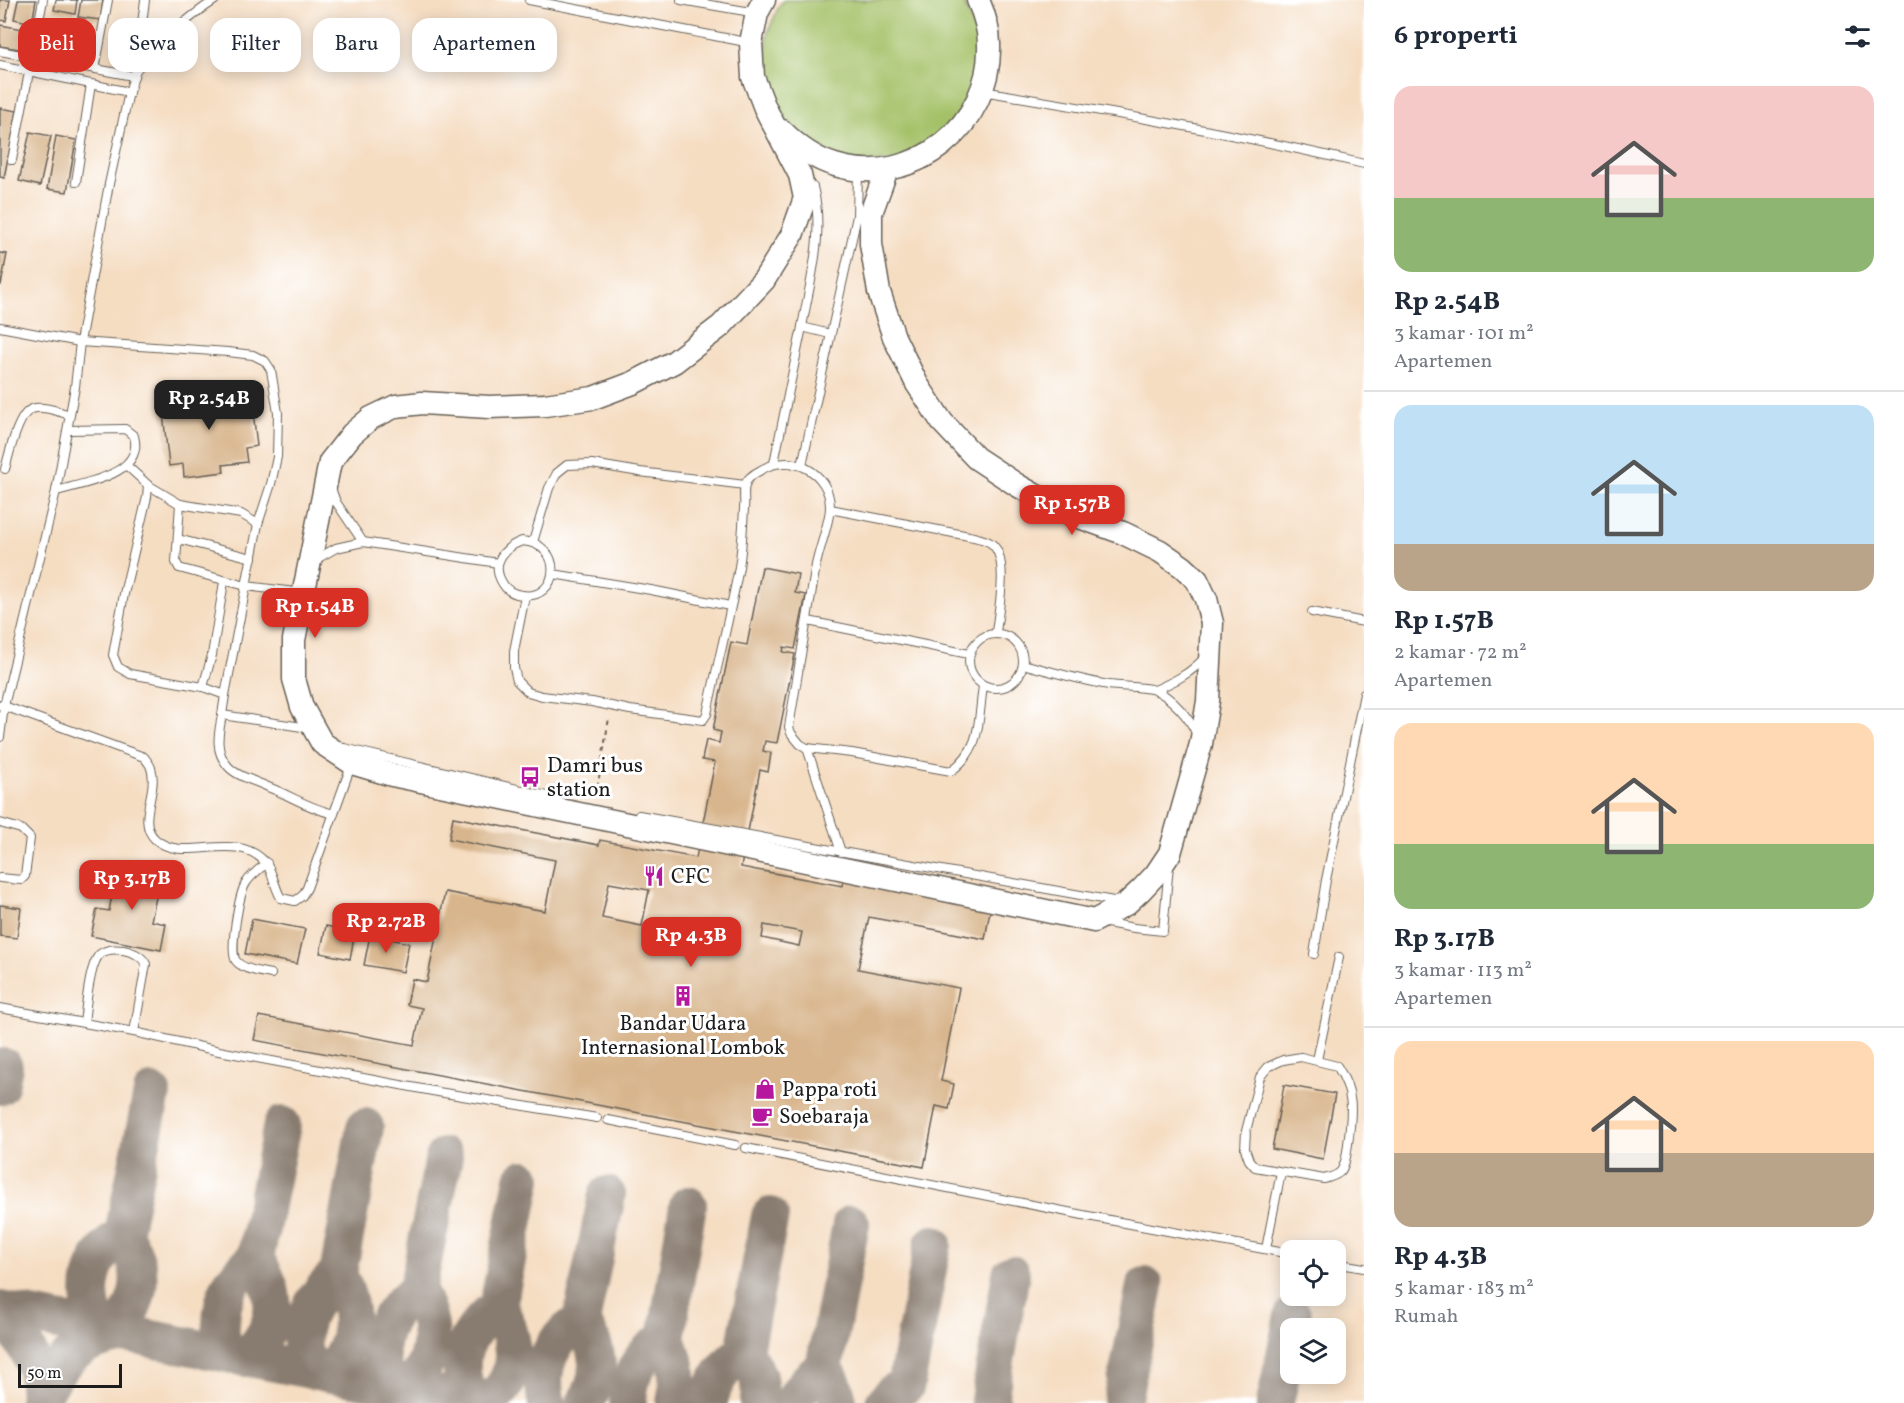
<!DOCTYPE html>
<html lang="id">
<meta charset="utf-8">
<style>
:root{--surface:#fff;--page:#f6f6f7;--text:#1f2937;--muted:#747a83;--line:#e0e1e3;--accent:#d93025}
body{margin:0;font-family:Vollkorn,serif;background:var(--page);color:var(--text);height:100vh;display:flex;flex-direction:column;font-size:22px;white-space:nowrap}
*{box-sizing:border-box;margin:0}
p{font-size:20px;color:var(--muted)}
.icon{flex:none;width:33px;height:33px;fill:none;stroke:currentColor;stroke-width:2;stroke-linecap:round;stroke-linejoin:round}
.map{position:relative;flex:1;overflow:hidden}
.panel{display:flex;flex-direction:column;background:var(--surface);width:540px}
.panel>*{flex:none}
.top-card{position:absolute;left:18px;top:18px;width:570px;height:54px;display:flex;gap:12px}
.buttons{position:absolute;left:1280px;top:1240px;display:grid;gap:12px}
.buttons a{display:grid;place-items:center;width:66px;height:66px;border-radius:12px;background:var(--surface);box-shadow:0 3px 15px #0003;font-size:30px}
.scale{position:absolute;left:18px;bottom:15px;width:104px;box-sizing:border-box;padding-left:6px;border:3px solid #1c1c1c;border-top:0;font-size:16px;line-height:21px;white-space:nowrap;color:#1c1c1c;-webkit-text-stroke:4px #fff;paint-order:stroke}
.price{position:absolute;translate:-50% -51px;padding:0 14px;border-radius:12px;background:var(--accent);color:#fff;font-size:20px;line-height:39px;filter:drop-shadow(0 2px 3px #0008)}
.price::after{content:'';position:absolute;left:50%;top:36px;width:18px;height:14px;margin-left:-9px;background:inherit;clip-path:polygon(0 0,100% 0,50% 100%)}
.price.selected{background:#222;color:#fff}
ul{padding:0;list-style:none}
li{display:grid;align-content:center;gap:12px;height:318px;padding:0 30px}
li+li{border-top:2px solid var(--line)}
li span{display:grid;place-items:center;height:186px;border-radius:18px;color:#555}
li>.icon{margin-inline-start:auto}
span .icon{width:108px;height:108px;fill:#fffc;stroke-width:1}
li b{font-size:26px}
h2{display:flex;justify-content:space-between;align-items:center;height:72px;padding:0 30px;font-size:26px}
.pill{padding:0 21px;border-radius:18px;background:var(--surface);box-shadow:0 3px 15px #0003;font-size:21px;line-height:54px}
.pill.selected{background:var(--accent);color:#fff}
main{display:flex;flex:1;min-height:0}
.map>svg:first-child{display:block}
</style>
<main>
<div class="map">
<svg width="1364" height="1403" viewBox="0 0 1364 1403">
<rect width="100%" height="100%" fill="#fff"/>
<filter id="ink" filterUnits="userSpaceOnUse"><feTurbulence type="fractalNoise" baseFrequency=".0167" numOctaves="2"/><feDisplacementMap in="SourceGraphic" scale="12" xChannelSelector="R" yChannelSelector="G"/><feConvolveMatrix kernelMatrix="1 2 1 2 8 2 1 2 1" color-interpolation-filters="sRGB"/></filter>
<filter id="wash" filterUnits="userSpaceOnUse"><feTurbulence type="fractalNoise" baseFrequency=".008" numOctaves="4" result="noise"/><feDisplacementMap in="SourceGraphic" scale="24" xChannelSelector="R" yChannelSelector="G"/><feGaussianBlur stdDeviation="1.35" result="paint"/><feColorMatrix in="noise" values="0 0 0 0 0 0 0 0 0 0 0 0 0 0 0 0 0 1.4 0 .05"/><feComposite in="paint" operator="in"/></filter>
<g filter="url(#wash)">
<rect width="100%" height="100%" fill="#f5ddc2"/>
<polygon fill="#a4c168" stroke="#606e42" stroke-width="1.5" points="784,0 962,0 976,30 980,57 976,85 949,133 901,162 845,162 797,135 780,113 769,88 765,60 768,32 779,6"/>
<g fill="none" stroke-linecap="round" stroke-linejoin="round">
<g stroke="#887c6f" stroke-width="38">
<polyline points="0,1086 4,1067"/>
<polyline points="0,1310 116,1332"/>
<path d="M 0,1318 C 26,1338 42,1370 38,1403"/>
<path d="M 99,1329 C 82,1292 89,1258 123,1234 L 152,1093"/>
<path d="M 117,1332 C 142,1299 147,1270 123,1234"/>
<path d="M 235,1356 C 232,1353 228,1350 225,1346 C 221,1340 220,1330 221,1323 C 222,1293 232,1277 255,1259"/>
<path d="M 245,1358 C 278,1328 281,1296 255,1259 L 282,1125"/>
<path d="M 313,1371 C 288,1337 311,1298 338,1274"/>
<path d="M 329,1374 C 357,1343 356,1310 338,1274 L 365,1127"/>
<path d="M 389,1386 C 387,1379 383,1371 382,1364 C 376,1334 392,1306 417,1291"/>
<path d="M 406,1389 C 436,1364 437,1323 417,1291 L 444,1157"/>
<path d="M 39,1400 C 63,1357 76,1342 126,1334 L 481,1403"/>
<path d="M 471,1401 C 451,1361 465,1332 498,1306"/>
<path d="M 485,1403 C 524,1380 516,1339 498,1306 L 523,1179"/>
<path d="M 547,1403 C 538,1370 550,1338 581,1322"/>
<path d="M 585,1403 C 603,1374 600,1349 581,1322 L 607,1195"/>
<path d="M 628,1403 C 629,1374 640,1353 666,1339"/>
<polyline points="675,1403 678,1384 676,1365 666,1339 688,1205"/>
<path d="M 709,1403 C 712,1381 728,1363 744,1351"/>
<polyline points="758,1403 760,1393 758,1377 744,1351 770,1216"/>
<path d="M 793,1403 C 800,1387 810,1377 824,1367"/>
<path d="M 838,1403 C 837,1390 831,1379 824,1367 L 851,1224"/>
<polyline points="884,1403 893,1392 906,1385 933,1244"/>
<polyline points="992,1403 989,1400 1011,1274"/>
<polyline points="1122,1403 1145,1286"/>
<polyline points="1275,1403 1293,1316"/>
</g>
</g>
<g id="blocks">
<g fill="#d8b58c" fill-rule="evenodd">
<polygon points="0,0 10,0 6,21 0,20"/>
<polygon points="18,0 36,0 32,23 14,19"/>
<polygon points="56,0 77,0 75,14 54,10"/>
<polygon points="81,0 103,0 100,20 78,17"/>
<polygon points="57,24 86,28 82,59 53,56"/>
<polygon points="0,25 35,31 31,51 0,46"/>
<polygon points="0,108 17,111 4,178 0,177"/>
<polygon points="30,132 51,136 40,186 19,181"/>
<polygon points="56,136 76,140 67,192 47,189"/>
<polygon points="0,253 7,254 1,285 0,285"/>
<polygon points="210,384 212,399 251,394 257,446 245,448 247,462 223,465 224,472 184,477 183,464 169,466 162,405 189,402 187,387"/>
<path d="M 762,567 L 798,574 L 795,593 L 806,595 L 795,649 L 784,647 L 783,652 L 795,654 L 777,743 L 765,741 L 763,751 L 771,753 L 768,772 L 760,770 L 741,867 L 842,886 L 844,877 L 991,905 L 985,939 L 869,917 L 858,969 L 959,988 L 941,1081 L 954,1084 L 949,1109 L 936,1106 L 924,1167 L 254,1040 L 259,1016 L 414,1045 L 422,1008 L 407,1005 L 412,979 L 427,982 L 445,892 L 545,911 L 555,860 L 449,839 L 453,817 L 599,845 L 600,840 L 696,858 L 715,762 L 702,760 L 706,740 L 719,743 L 721,732 L 713,730 L 731,642 L 747,645 ZM 609,883 L 649,890 L 642,926 L 602,918 ZM 764,925 L 802,932 L 799,946 L 762,938 Z"/>
<polygon points="129,862 152,866 149,881 159,883 151,921 166,924 161,950 91,936 97,909 109,911 116,875 126,877"/>
<polygon points="0,905 21,908 17,938 0,936"/>
<polygon points="252,919 305,929 297,964 245,954"/>
<polygon points="326,926 355,932 350,959 320,953"/>
<polygon points="370,935 409,943 403,972 364,965"/>
<polygon points="1284,1085 1335,1094 1323,1159 1272,1149"/>
</g>
</g>
</g>
<g filter="url(#ink)">
<use href="#blocks" fill-opacity="0" stroke="#686056" stroke-width="1.5"/>
<g fill="none" stroke-linecap="round" stroke-linejoin="round">
<g stroke="#686056" stroke-width="10">
<g id="lane">
<polyline points="529,0 751,43"/>
<polyline points="681,0 757,13"/>
<polyline points="0,51 133,76"/>
<polyline points="0,65 129,92"/>
<polyline points="95,69 108,0"/>
<path d="M 136,70 C 162,41 183,21 215,0"/>
<path d="M 982,91 C 1110,112 1238,134 1364,164"/>
<polyline points="12,160 43,0"/>
<polyline points="76,182 91,84"/>
<path d="M 813,187 C 825,233 810,281 802,327 L 830,334"/>
<polyline points="0,327 80,342 228,352 253,355 265,361 271,370 278,413 277,457 271,484 258,524"/>
<polyline points="774,463 802,327"/>
<polyline points="126,465 148,485 147,497 124,594 113,655 118,667 130,674 203,687 225,695 258,524 241,514 180,504 148,485"/>
<polyline points="802,465 857,216 858,172"/>
<path d="M 5,469 C 9,455 18,413 32,409 C 43,405 59,412 70,415"/>
<polyline points="331,488 336,502 363,542"/>
<path d="M 56,491 C 83,483 145,475 134,436 L 125,429 L 68,430"/>
<polyline points="180,504 176,562 179,568 246,586 303,593"/>
<path d="M 830,509 L 969,536 C 977,538 986,539 992,544 C 1010,560 998,611 996,633"/>
<polyline points="178,539 252,558"/>
<path d="M 522,541 C 566,544 559,601 522,595 C 514,594 507,591 503,584 C 490,564 503,548 522,541 Z"/>
<polyline points="533,542 549,488 557,473 567,465 592,464 640,472 745,485"/>
<polyline points="315,560 336,548 363,542 498,563"/>
<polyline points="553,574 651,590 730,606"/>
<path d="M 525,596 L 514,651 L 514,668 L 517,681 L 528,692 L 542,696 L 592,702 L 630,710 L 703,720 L 707,714 C 717,665 730,616 739,567 C 742,548 743,528 744,508 C 745,501 743,491 745,485 C 747,478 755,473 761,470 C 790,452 830,471 830,507 C 830,521 819,549 816,565 C 807,618 798,673 789,727 L 791,733 L 800,744 L 807,748 L 852,753 L 951,771 C 982,749 978,720 983,686"/>
<polyline points="1312,612 1364,622"/>
<polyline points="808,621 969,654"/>
<circle cx="996" cy="661" r="27"/>
<path d="M 1023,664 C 1052,672 1080,680 1109,685 C 1122,687 1142,686 1155,690 C 1170,696 1190,718 1196,733"/>
<polyline points="203,687 212,655 224,582"/>
<path d="M 1155,690 C 1173,682 1192,673 1205,657"/>
<polyline points="225,695 222,715 309,728"/>
<polyline points="0,705 4,706 56,491 75,387 80,342 109,184 129,92 136,70 145,0"/>
<path d="M 222,715 C 219,732 214,750 227,765 C 235,776 256,781 268,787 C 292,796 307,808 334,814"/>
<path d="M 0,737 L 4,706 L 144,757 C 146,760 150,764 151,768 C 159,791 136,821 155,839 C 184,865 233,829 264,861 C 273,870 274,887 281,898 L 295,901 L 302,896 L 307,888 L 352,763"/>
<polyline points="344,748 556,798"/>
<polyline points="807,748 841,852"/>
<polyline points="639,815 1119,902"/>
<polyline points="0,823 21,829 30,838 25,876 21,880 0,878"/>
<path d="M 267,863 C 259,869 251,875 246,883 C 239,894 229,951 236,961 C 243,970 261,972 271,974"/>
<polyline points="1102,922 1134,928 1163,931 1169,865"/>
<polyline points="1314,954 1326,880 1364,694"/>
<polyline points="0,1008 134,1032 219,1051 438,1092 597,1118"/>
<path d="M 84,1023 C 86,1008 89,964 100,954 C 106,949 116,949 123,950 C 133,952 141,955 146,964 L 134,1032"/>
<path d="M 1301,1057 L 1337,1066 C 1355,1093 1352,1113 1348,1144 C 1347,1152 1346,1164 1341,1171 C 1337,1176 1330,1177 1324,1179 L 1255,1167 L 1249,1160 L 1245,1149 L 1246,1131 L 1260,1077 L 1268,1067 L 1283,1060 Z"/>
<polyline points="1317,1060 1339,957"/>
<polyline points="608,1120 735,1145"/>
<polyline points="746,1148 1088,1216 1290,1254"/>
<polyline points="1266,1249 1281,1172"/>
<polyline points="1335,1263 1364,1268"/>
</g>
</g>
<g stroke="#686056" stroke-width="25">
<g id="secondary">
<polyline points="764,0 757,13 751,43 753,77 765,108 800,175 805,198 792,235 764,280 721,326 674,362 633,383 593,398 545,405 489,407 422,403 396,406 371,418 352,434 330,462 294,640 294,679 302,707 322,743 352,763 392,775 1094,921 1126,904 1141,890 1156,874 1170,853 1201,744 1208,701 1212,623 1206,599 1197,580 1183,567 1160,551 1123,533 1063,511 1017,485 976,458 942,422 917,384 894,337 879,292 871,244 871,213 887,169"/>
<path d="M 782,131 C 797,146 814,159 835,165 C 914,189 992,125 989,44 C 989,29 984,14 978,0"/>
</g>
</g>
<polyline stroke="#686056" stroke-width="2" stroke-dasharray="4.5 4.5" stroke-linecap="butt" points="596,796 609,718"/>
<use href="#lane" stroke="#fff" stroke-width="8"/>
<use href="#secondary" stroke="#fff" stroke-width="22"/>
</g>
</g>
<defs>
<g id="bus-bare" transform="scale(1.62)"><path d="M-5-6H5V4H4V6H2V4H-2V6H-4V4H-5ZM-3.5-4V0h7V-4ZM-3.5 1.2v1.5H-2V1.2ZM2 1.2v1.5H3.5V1.2Z" fill="#b5179e" stroke="#fff" stroke-width="2.5" paint-order="stroke"/></g>
<g id="restaurant-bare" transform="scale(1.62)"><path d="M-5-6h1v4h1v-4h1v4h1v-4h1v5L-1.5 .5V6h-2V.5L-5-1ZM5-6V6H3V1.5H1.5Q1.5-4 5-6Z" fill="#b5179e" stroke="#fff" stroke-width="2.5" paint-order="stroke"/></g>
<g id="building-bare" transform="scale(1.62)"><path d="M-4-6H4V6H1V3H-1V6H-4ZM-2.5-4.3h1.7v1.8h-1.7ZM.8-4.3h1.7v1.8H.8ZM-2.5-1h1.7V.8h-1.7ZM.8-1h1.7V.8H.8Z" fill="#b5179e" stroke="#fff" stroke-width="2.5" paint-order="stroke"/></g>
<g id="shop-bare" transform="scale(1.62)"><path d="M-5-2.5h2.3a2.7 3.5 0 0 1 5.4 0H5L5.5 6h-11ZM-1.5-2.5h3a1.5 2.3 0 0 0-3 0Z" fill="#b5179e" stroke="#fff" stroke-width="2.5" paint-order="stroke"/></g>
<g id="cafe-bare" transform="scale(1.62)"><path d="M-5.5-4.5H6V0H3Q3 3.5 0 3.5H-2.5Q-5.5 3.5-5.5 0ZM3-3.2v2h1.7v-2ZM-6 4.5H4V6H-6Z" fill="#b5179e" stroke="#fff" stroke-width="2.5" paint-order="stroke"/></g>
</defs>
<g fill-rule="evenodd">
<use href="#bus-bare" x="530" y="777"/>
<use href="#restaurant-bare" x="654" y="876"/>
<use href="#building-bare" x="683" y="996"/>
<use href="#shop-bare" x="765" y="1089"/>
<use href="#cafe-bare" x="762" y="1116"/>
</g>
<g text-anchor="middle" stroke-width="6" stroke-linejoin="round" paint-order="stroke">
<g font-size="21" fill="#1c1c1c" stroke="#fff" text-anchor="start">
<text x="547" y="772">Damri bus<tspan x="547" dy="24">station</tspan></text>
<text x="671" y="883">CFC</text>
<text x="683" y="1030" text-anchor="middle">Bandar Udara<tspan x="683" dy="24">Internasional Lombok</tspan></text>
<text x="782" y="1096">Pappa roti</text>
<text x="779" y="1123">Soebaraja</text>
</g>
</g>
</svg>
<div class="buttons">
<a><svg class="icon" aria-label="locate" viewBox="0 0 24 24"><circle cx="12" cy="12" r="6"/><path d="M12 2v4M12 18v4M2 12h4M18 12h4"/></svg></a>
<a><svg class="icon" aria-label="layers" viewBox="0 0 24 24"><path d="M12 4l9 5-9 5-9-5zM3 14l9 5 9-5"/></svg></a>
</div>
<div class="scale">50 m</div>
<b class="price selected" style="left:209px;top:431px">Rp 2.54B</b>
<b class="price" style="left:1072px;top:536px">Rp 1.57B</b>
<b class="price" style="left:315px;top:639px">Rp 1.54B</b>
<b class="price" style="left:132px;top:911px">Rp 3.17B</b>
<b class="price" style="left:386px;top:954px">Rp 2.72B</b>
<b class="price" style="left:691px;top:968px">Rp 4.3B</b>
<div class="top-card">
<a class="pill selected">Beli</a>
<a class="pill">Sewa</a>
<a class="pill">Filter</a>
<a class="pill">Baru</a>
<a class="pill">Apartemen</a>
</div>
</div>
<section class="panel">
<h2>6 properti<svg class="icon" aria-label="filters" viewBox="0 0 24 24"><path d="M4 7h16M4 17h16"/><circle cx="9" cy="7" r="2"/><circle cx="15" cy="17" r="2"/></svg></h2>
<ul>
<li><span style="background:linear-gradient(#f6c9c9 60%,#8fb573 0)"><svg class="icon" aria-label="home" viewBox="0 0 24 24"><path d="M3 11l9-7 9 7M6 9v11h12V9"/></svg></span><div><b>Rp 2.54B</b><p>3 kamar · 101 m²</p><p>Apartemen</p></div></li>
<li><span style="background:linear-gradient(#bfe0f5 75%,#b9a48a 0)"><svg class="icon" aria-label="home" viewBox="0 0 24 24"><path d="M3 11l9-7 9 7M6 9v11h12V9"/></svg></span><div><b>Rp 1.57B</b><p>2 kamar · 72 m²</p><p>Apartemen</p></div></li>
<li><span style="background:linear-gradient(#ffd9b3 65%,#8fb573 0)"><svg class="icon" aria-label="home" viewBox="0 0 24 24"><path d="M3 11l9-7 9 7M6 9v11h12V9"/></svg></span><div><b>Rp 3.17B</b><p>3 kamar · 113 m²</p><p>Apartemen</p></div></li>
<li><span style="background:linear-gradient(#ffd9b3 60%,#b9a48a 0)"><svg class="icon" aria-label="home" viewBox="0 0 24 24"><path d="M3 11l9-7 9 7M6 9v11h12V9"/></svg></span><div><b>Rp 4.3B</b><p>5 kamar · 183 m²</p><p>Rumah</p></div></li>
</ul>
</section>
</main>
